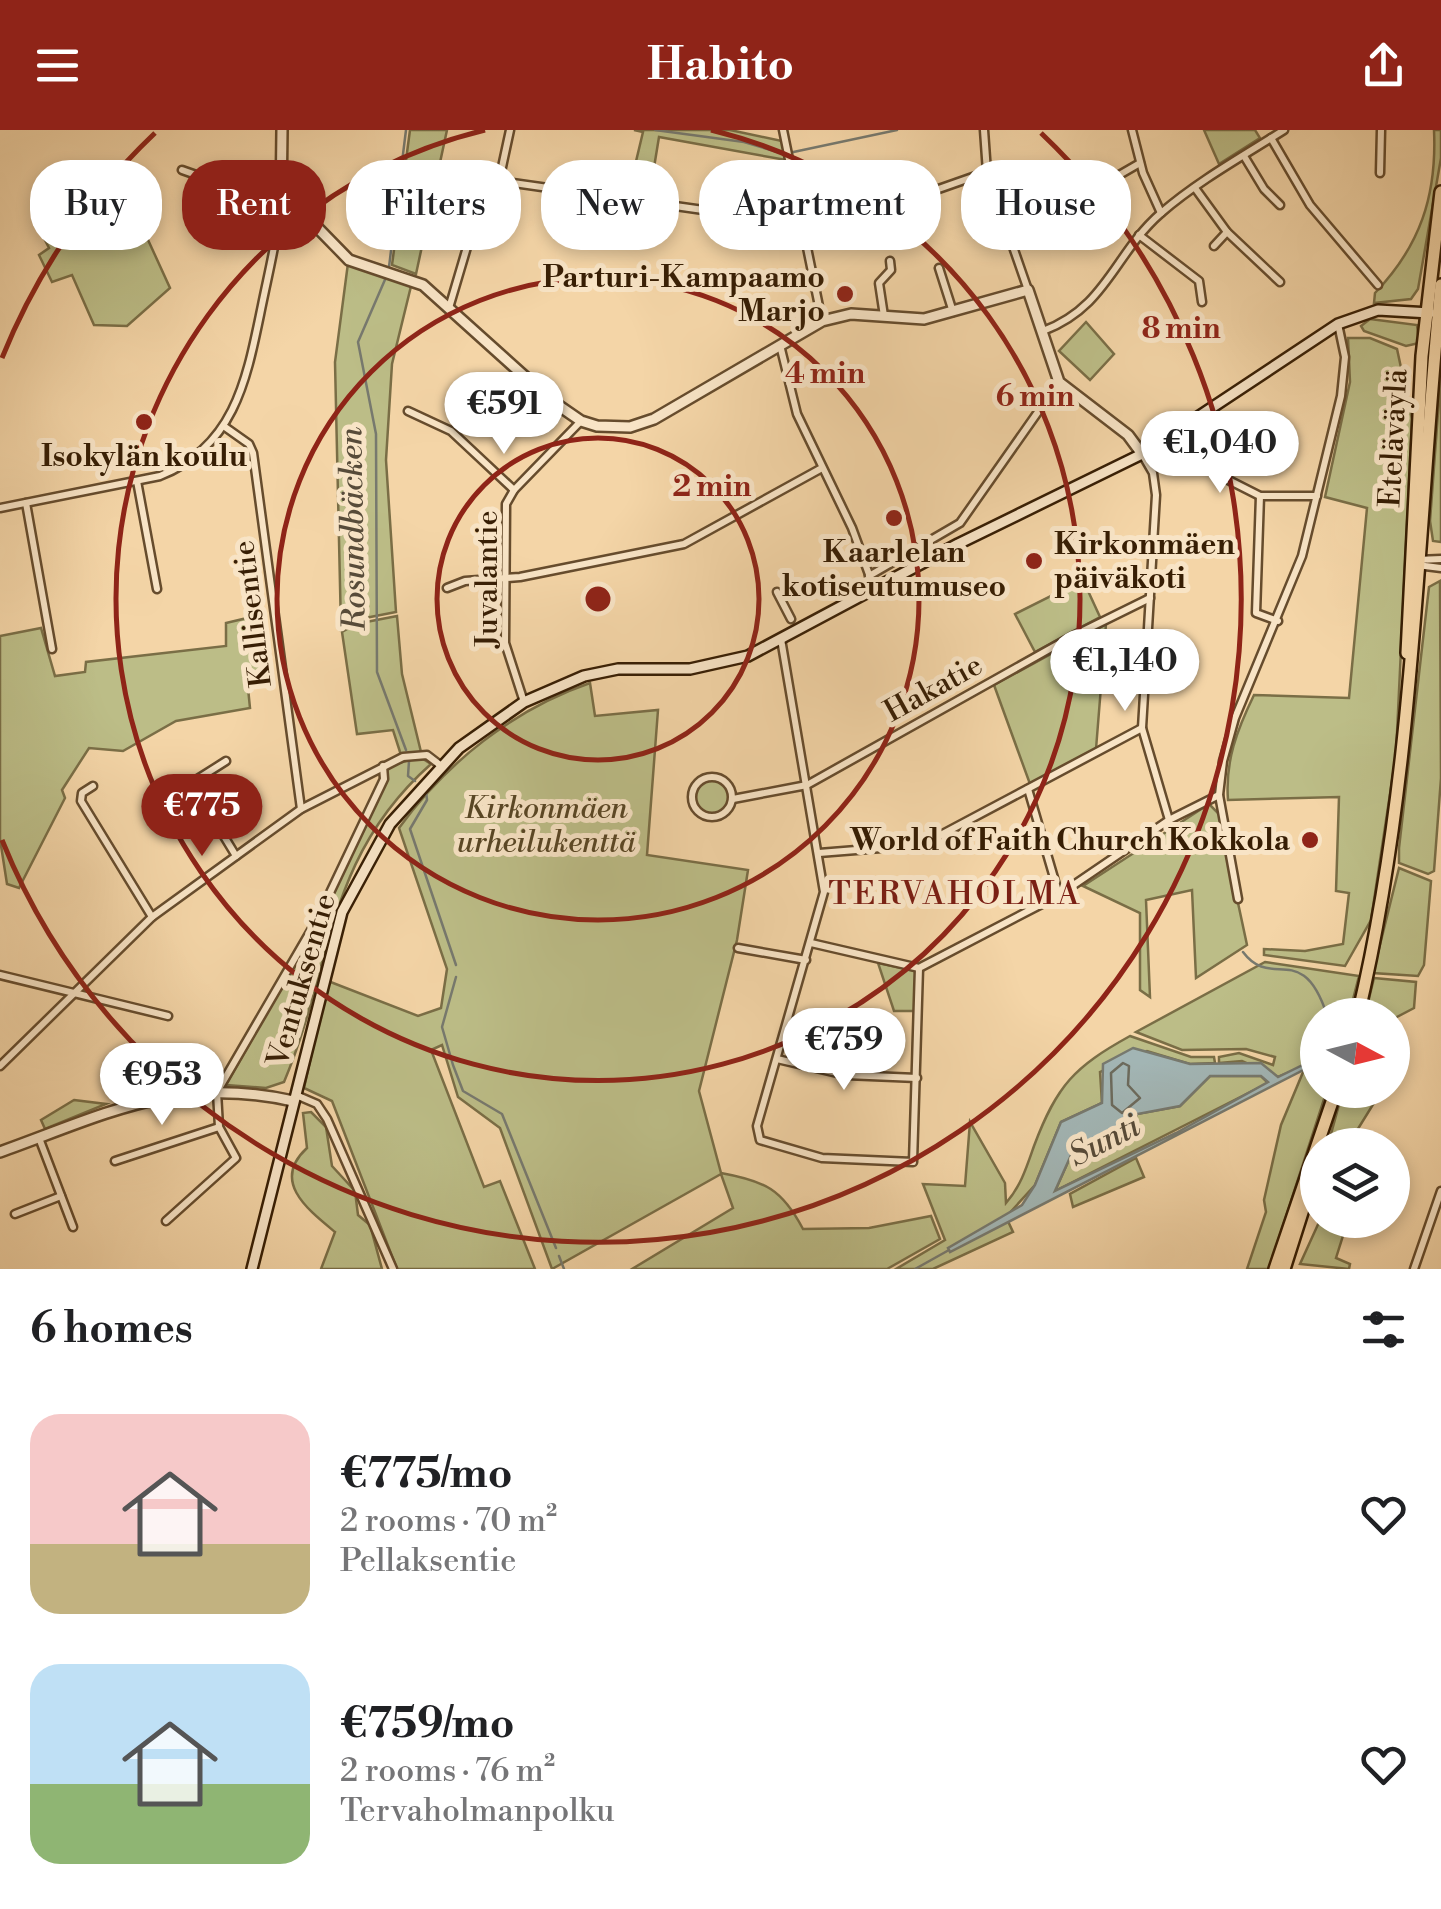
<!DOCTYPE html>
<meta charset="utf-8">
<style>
:root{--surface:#fff;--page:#f2f2f2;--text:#202124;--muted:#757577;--accent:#8f2418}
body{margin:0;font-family:"Libre Bodoni",serif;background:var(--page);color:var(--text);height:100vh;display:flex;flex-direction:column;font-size:38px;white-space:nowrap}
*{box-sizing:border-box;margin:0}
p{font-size:32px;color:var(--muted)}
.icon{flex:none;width:55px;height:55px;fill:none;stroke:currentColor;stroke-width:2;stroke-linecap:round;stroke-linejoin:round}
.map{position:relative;height:1139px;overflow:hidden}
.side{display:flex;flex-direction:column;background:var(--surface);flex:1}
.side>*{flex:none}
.hud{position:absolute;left:30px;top:30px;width:1382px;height:90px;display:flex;gap:20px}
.needle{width:65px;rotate:97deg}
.tools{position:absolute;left:1300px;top:868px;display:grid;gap:20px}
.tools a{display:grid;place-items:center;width:110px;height:110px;border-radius:50%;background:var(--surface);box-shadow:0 5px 15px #0003;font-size:50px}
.price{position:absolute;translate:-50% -85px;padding:0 22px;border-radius:35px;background:#fff;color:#222;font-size:32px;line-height:65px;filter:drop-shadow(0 2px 5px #0008)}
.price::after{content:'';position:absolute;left:50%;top:60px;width:30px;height:22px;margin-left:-15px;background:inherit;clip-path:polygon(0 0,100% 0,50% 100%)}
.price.selected{background:var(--accent);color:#fff}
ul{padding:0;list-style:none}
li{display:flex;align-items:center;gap:30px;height:250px;padding:0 30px}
li span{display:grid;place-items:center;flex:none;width:280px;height:200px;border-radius:30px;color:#555}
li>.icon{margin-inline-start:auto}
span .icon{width:120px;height:120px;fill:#fffc;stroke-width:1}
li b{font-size:42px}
h2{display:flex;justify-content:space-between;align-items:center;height:120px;padding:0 30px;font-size:42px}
.chip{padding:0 35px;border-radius:40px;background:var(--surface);box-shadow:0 5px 15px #0003;font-size:35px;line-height:90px}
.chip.selected{background:var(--accent);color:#fff}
header{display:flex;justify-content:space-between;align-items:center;height:130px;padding:0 30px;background:var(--accent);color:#fff;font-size:45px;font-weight:700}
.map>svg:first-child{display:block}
</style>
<header><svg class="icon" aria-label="menu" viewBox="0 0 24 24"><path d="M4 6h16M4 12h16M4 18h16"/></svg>Habito<svg class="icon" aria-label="share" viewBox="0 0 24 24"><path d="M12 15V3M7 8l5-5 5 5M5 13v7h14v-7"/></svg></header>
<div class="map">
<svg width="1441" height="1139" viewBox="0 0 1441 1139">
<rect width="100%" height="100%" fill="#f4d5a7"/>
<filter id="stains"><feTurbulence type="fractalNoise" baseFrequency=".002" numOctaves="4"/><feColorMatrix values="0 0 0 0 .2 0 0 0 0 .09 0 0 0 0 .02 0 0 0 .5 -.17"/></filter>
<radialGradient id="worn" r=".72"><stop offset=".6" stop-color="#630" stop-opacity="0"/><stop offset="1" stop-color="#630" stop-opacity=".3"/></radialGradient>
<g fill="#bcbd87" stroke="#7a6e46" stroke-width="2.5">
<polygon points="410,0 447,0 416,144 392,135"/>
<polygon points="634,0 730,0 782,11 786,30 659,7 649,68 628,65 643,2"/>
<polygon points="1204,0 1255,0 1260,8 1219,34"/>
<path d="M 1434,0 L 1441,0 L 1441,28 L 1418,159 L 1411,169 L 1374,173 L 1375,163 C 1420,116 1437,66 1434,0 Z"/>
<polygon points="92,50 115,83 144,101 170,158 127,196 94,195 72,145 52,152 39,125 49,118 44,108 54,102 41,67"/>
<polygon points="348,133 412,152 392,234 386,330 396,482 350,491 341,499 335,232"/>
<polygon points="1370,189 1417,195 1419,213 1406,216 1364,201 1361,196"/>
<polygon points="1086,192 1114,224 1090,250 1059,221"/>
<path d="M 1348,208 L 1370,208 L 1397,219 L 1412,289 L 1396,624 L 1371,790 L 1345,836 L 1264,825 L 1264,819 L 1305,821 L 1343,814 L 1349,763 L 1336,761 L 1339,667 L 1228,670 C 1225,631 1237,600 1254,565 L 1349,568 L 1367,378 L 1325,367 L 1350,252 Z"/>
<polygon points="1441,242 1441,412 1433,411 1430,391"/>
<polygon points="1083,450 1100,487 1035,522 1015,484"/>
<polygon points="1440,451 1441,648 1434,741 1428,744 1399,733 1399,718 1429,457"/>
<polygon points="264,484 273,551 248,558 250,578 176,591 123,621 89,618 62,660 65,668 19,758 7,754 0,709 0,506 41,498 55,546 85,542 86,532 226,516 226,493"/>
<polygon points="397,486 402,544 421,622 401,625 393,600 357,604 342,502 356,494"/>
<polygon points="1106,494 1096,619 1030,654 994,555"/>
<path d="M 590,553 L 595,586 L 658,580 L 647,725 L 748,740 L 737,810 L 699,961 L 721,1043 C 765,1051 782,1059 803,1099 L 869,1098 L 931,1086 L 940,1109 L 887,1139 L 632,1139 L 733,1078 L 721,1044 L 552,1139 L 500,998 L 458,967 L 442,915 L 431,920 L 484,1057 L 500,1051 L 535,1139 L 397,1139 L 332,971 L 304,958 L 328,851 L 418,886 L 441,878 L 447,839 L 399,698 C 446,633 514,579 590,553 Z"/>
<path d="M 420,627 L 431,634 C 324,729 334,834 284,952 L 266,958 L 226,955 L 319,791 L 376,671 L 385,637 Z"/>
<circle cx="712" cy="667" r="17"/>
<polygon points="1209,674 1219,684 1247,815 1196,848 1192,760 1146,770 1150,867 1140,860 1140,783 1083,756"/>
<polygon points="1399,738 1431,751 1424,835 1418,846 1373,843"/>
<polygon points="1265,832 1359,846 1349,885 1318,885 1318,960 1327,960 1269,1139 1247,1139 1266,1082 1264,1070 1281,995 1306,935 1278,947 1242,931 1219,933 1219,927 1239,923 1273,935 1275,927 1246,919 1182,920 1136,902"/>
<polygon points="878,833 916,841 915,881 894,881"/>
<polygon points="1374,848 1416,852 1414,878 1393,889 1392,885 1365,885"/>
<path d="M 1130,906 L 1191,927 L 1214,927 L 1215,933 L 1190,934 L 1147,921 L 1100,942 L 1102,973 L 1061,992 L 1035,1055 L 1006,1087 L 1013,1102 L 933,1139 L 896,1139 L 945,1110 L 923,1054 L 965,1056 L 970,992 L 1005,1053 L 1006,1073 C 1021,1056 1027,1036 1034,1016 C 1057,955 1074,937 1130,906 Z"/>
<polygon points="1210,946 1261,946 1268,953 1055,1061 1072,1023 1107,1021 1125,1011 1137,984 1180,976"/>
<polygon points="1343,960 1382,960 1348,1015 1328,1015"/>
<polygon points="74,970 106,974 45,999 41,990"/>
<path d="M 311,982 L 326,997 L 332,1036 L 355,1061 L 358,1085 L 370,1095 L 382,1139 L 321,1139 L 335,1102 C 307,1079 271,1051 307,1018 L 303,983 Z"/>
<polygon points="1136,1028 1144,1047 1073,1077 1070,1064"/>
<polygon points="1320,1090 1347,1093 1336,1128 1350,1134 1349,1139 1300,1134"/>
</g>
<path fill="#a2b5b4" stroke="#77796e" stroke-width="2.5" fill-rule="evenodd" d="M 1133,918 L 1190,934 L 1261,933 L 1278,947 L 1317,928 L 1317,933 L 950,1122 L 948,1118 L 1022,1075 L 1035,1055 L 1061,992 L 1102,973 L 1103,934 ZM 1210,946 L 1261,946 L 1268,952 L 1176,1003 L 1055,1061 L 1072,1023 L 1117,1019 L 1137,984 L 1180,976 Z"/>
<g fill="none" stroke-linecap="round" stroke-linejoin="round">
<polygon stroke="#6c6a5c" stroke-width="2.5" points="1123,933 1129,936 1128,955 1140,968 1122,983 1112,975 1111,943"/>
<g stroke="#77796e" stroke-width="2.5">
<polyline points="655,0 744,12 784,24 897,0"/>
<polyline points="389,137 406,0"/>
<polyline points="387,145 358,212 376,304 377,542 406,620"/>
<polyline points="409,631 408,646 415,651"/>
<polyline points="426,661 427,670 410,699 456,835"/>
<path d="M 1243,822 C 1272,861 1302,809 1327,885"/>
<polyline points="456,847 442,897 453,935 463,961 502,984 556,1118"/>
<polyline points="559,1126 564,1139"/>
<polyline points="915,1139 949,1120"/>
</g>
<g stroke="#664c2d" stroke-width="11">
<g id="minor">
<polyline points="783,0 822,191"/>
<polyline points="984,0 987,42 1028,160"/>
<polyline points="1132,0 1143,43 1161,83"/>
<polyline points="1271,8 1310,75 1378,155"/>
<polyline points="1244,26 1264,59 1280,75"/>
<polyline points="827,39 838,92"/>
<polyline points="1380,43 1381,0"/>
<polyline points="499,51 510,0"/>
<polyline points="1195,58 1227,102 1280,152"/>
<polyline points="1081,67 1140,33"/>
<polyline points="1139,105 1199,151 1202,172"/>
<polyline points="1214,116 1227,102"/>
<polyline points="939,138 953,182"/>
<polyline points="449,178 478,80 499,51 816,96 856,88 987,42"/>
<polyline points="884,186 879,153 891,140 890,131"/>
<path d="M 1043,201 C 1107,177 1114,124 1161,83 C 1198,51 1243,26 1284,0"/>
<polyline points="780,215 797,284 852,398 874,458"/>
<polyline points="408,281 451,301 514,360"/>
<polyline points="225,297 249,314 253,323 301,679"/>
<polyline points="1185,297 1183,327 1260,366 1317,366"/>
<polyline points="1142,324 1153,343 1156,365 1142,598 1169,690"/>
<polyline points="137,351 157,459"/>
<polyline points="1260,366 1256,483 1278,491"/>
<polyline points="26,373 52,519"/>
<path d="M 0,378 L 160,346 C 236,316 247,247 262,175 C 269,141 277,108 281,75 L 182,40"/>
<polyline points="1417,430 1441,429"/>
<polyline points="1417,435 1441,438"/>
<polyline points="869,446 960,393 1059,252"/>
<polyline points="447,458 465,451 520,447 684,414 822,338"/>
<polyline points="777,462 791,489"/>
<polyline points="781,509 824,762 757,996 760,1010 822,1028 913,1032 919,838"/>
<polyline points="524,572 505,513 506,374 514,360 581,291"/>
<polyline points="226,631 196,650 194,657 236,726"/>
<circle cx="712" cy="667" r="20"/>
<polyline points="93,656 82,663 81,671 152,787"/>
<polyline points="1028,659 1059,765"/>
<polyline points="733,669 807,655 1071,507 1150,468"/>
<polyline points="819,723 906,716 937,707 1142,598"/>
<polyline points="1238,769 1219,665 1223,631 1235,588 1302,426 1341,266 1345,227 1338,194"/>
<polyline points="811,813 919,838 1059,765 1169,690 1219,665"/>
<polyline points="738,818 806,830"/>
<polyline points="0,845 168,886"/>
<polyline points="777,929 846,945 917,948"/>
<polyline points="0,936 152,787 301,679 403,627 427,625 440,635"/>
<polyline points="296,965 317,974 327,989 393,1139"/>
<polyline points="39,1008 73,1097"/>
<polyline points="115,1031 219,997"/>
<polyline points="15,1084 61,1066"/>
<polyline points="166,1091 236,1028 219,997 217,962 317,790 384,649 383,636"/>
<polyline points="1414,1139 1441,1061"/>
</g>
</g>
<g stroke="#664c2d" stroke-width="14">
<g id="tertiary">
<polyline points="282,0 281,75 306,86 349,130 423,155 552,271 581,291 597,296 630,297 654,289 822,191 851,184 924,189 1028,160 1059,252 1128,305 1142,324"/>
<path d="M 0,1022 C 106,984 177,945 293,971"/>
</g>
</g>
<g stroke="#371e04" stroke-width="14">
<polyline id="secondary" points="252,1139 342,782 390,694 459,618 524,572 584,546 618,539 690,539 748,526 958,414 1142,324 1338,194 1378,180 1430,183"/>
</g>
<g stroke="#371e04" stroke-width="16">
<g id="trunk">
<polyline points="1407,523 1422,226 1441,62"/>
<path d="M 1358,885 C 1415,645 1417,399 1441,155"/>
<polyline points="1275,1139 1336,960"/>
<polyline points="1284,1139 1304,1076"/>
</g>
</g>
<use href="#minor" stroke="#f8e4c6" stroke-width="6"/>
<use href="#tertiary" stroke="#f8e4c6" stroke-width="9"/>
<use href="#secondary" stroke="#f8e4c6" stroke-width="9"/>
<use href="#trunk" stroke="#f4d5a7" stroke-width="11"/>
</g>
<g fill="none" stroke="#8f2418" stroke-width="5">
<circle cx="598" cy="469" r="161"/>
<circle cx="598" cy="469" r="321"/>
<path d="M711 0A482 482 0 1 1 485 0"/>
<path d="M2 228A643 643 0 0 1 155 3M1041 3A643 643 0 1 1 2 710"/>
</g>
<g fill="#8f2418" stroke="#f8e4c6" stroke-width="4">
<circle cx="845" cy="164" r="10"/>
<circle cx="144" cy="292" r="10"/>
<circle cx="894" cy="388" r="10"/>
<circle cx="1034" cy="431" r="10"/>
<circle cx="1310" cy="710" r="10"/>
</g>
<g text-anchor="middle" stroke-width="10" stroke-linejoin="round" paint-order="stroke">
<g font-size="30" font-weight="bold" fill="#371e04" stroke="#f8e4c6" text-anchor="end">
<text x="825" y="157">Parturi-Kampaamo<tspan x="825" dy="34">Marjo</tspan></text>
<text x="144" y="336" text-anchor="middle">Isokylän koulu</text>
<text x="1054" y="424" text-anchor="start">Kirkonmäen<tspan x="1054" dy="34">päiväkoti</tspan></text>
<text x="894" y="432" text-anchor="middle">Kaarlelan<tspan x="894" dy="34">kotiseutumuseo</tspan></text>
<text x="1290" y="720">World of Faith Church Kokkola</text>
</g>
<g font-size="30" fill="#371e04" stroke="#f8e4c6">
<text transform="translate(1393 308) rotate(-87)" y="10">Eteläväylä</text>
<text transform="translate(487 449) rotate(-90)" y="10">Juvalantie</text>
<text transform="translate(252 484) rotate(-97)" y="10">Kallisentie</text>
<text transform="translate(933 558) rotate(-29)" y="10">Hakatie</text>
<text transform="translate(301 850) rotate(-74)" y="10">Ventuksentie</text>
</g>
<g font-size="30" font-style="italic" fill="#584625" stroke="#f8e4c6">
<text x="546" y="688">Kirkonmäen<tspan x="546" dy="34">urheilukenttä</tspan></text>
</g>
<g font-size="32" font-style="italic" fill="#574b39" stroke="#f8e4c6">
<text transform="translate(352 399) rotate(-91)" y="11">Rosundbäcken</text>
<text transform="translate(1104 1010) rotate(-27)" y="11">Sunti</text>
</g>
<g font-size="32" letter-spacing="2.5" fill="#7a1f14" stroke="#f8e4c6">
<text x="955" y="774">TERVAHOLMA</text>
</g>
</g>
<circle cx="598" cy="469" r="15" fill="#8f2418" stroke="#f8e4c6" stroke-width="5"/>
<g font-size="30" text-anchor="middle" font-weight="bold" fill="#8f2418" stroke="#f8e4c6" stroke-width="10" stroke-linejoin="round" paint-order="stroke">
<text x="1181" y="208">8 min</text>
<text x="825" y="253">4 min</text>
<text x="1035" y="276">6 min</text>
<text x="712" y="366">2 min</text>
</g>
<rect width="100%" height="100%" filter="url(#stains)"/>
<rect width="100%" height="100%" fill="url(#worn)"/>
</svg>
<div class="tools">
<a><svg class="needle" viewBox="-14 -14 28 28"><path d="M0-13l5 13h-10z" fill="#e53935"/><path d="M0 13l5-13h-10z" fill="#757577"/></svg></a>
<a><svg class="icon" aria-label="layers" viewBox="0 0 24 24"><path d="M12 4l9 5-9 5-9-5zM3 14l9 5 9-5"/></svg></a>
</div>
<b class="price" style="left:504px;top:327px">€591</b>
<b class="price" style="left:1220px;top:366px">€1,040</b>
<b class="price" style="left:1125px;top:584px">€1,140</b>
<b class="price selected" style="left:202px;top:729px">€775</b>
<b class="price" style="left:844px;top:963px">€759</b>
<b class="price" style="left:162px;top:998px">€953</b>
<div class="hud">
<a class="chip">Buy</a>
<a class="chip selected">Rent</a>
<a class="chip">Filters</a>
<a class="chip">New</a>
<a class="chip">Apartment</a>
<a class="chip">House</a>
</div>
</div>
<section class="side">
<h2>6 homes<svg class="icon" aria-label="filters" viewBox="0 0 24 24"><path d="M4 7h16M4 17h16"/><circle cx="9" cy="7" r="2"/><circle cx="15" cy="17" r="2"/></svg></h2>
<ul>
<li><span style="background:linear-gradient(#f6c9c9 65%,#c2b280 0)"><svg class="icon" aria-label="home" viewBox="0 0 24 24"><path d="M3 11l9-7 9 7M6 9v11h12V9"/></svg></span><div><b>€775/mo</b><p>2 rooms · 70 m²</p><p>Pellaksentie</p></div><svg class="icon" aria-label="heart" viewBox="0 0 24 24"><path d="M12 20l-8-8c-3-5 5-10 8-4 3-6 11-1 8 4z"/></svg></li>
<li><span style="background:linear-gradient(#bfe0f5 60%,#8fb573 0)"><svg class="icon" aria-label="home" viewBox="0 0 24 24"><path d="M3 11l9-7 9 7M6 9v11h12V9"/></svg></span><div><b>€759/mo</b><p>2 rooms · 76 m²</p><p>Tervaholmanpolku</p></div><svg class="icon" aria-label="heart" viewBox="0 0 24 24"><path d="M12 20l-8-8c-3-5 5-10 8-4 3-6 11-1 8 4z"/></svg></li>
</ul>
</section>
